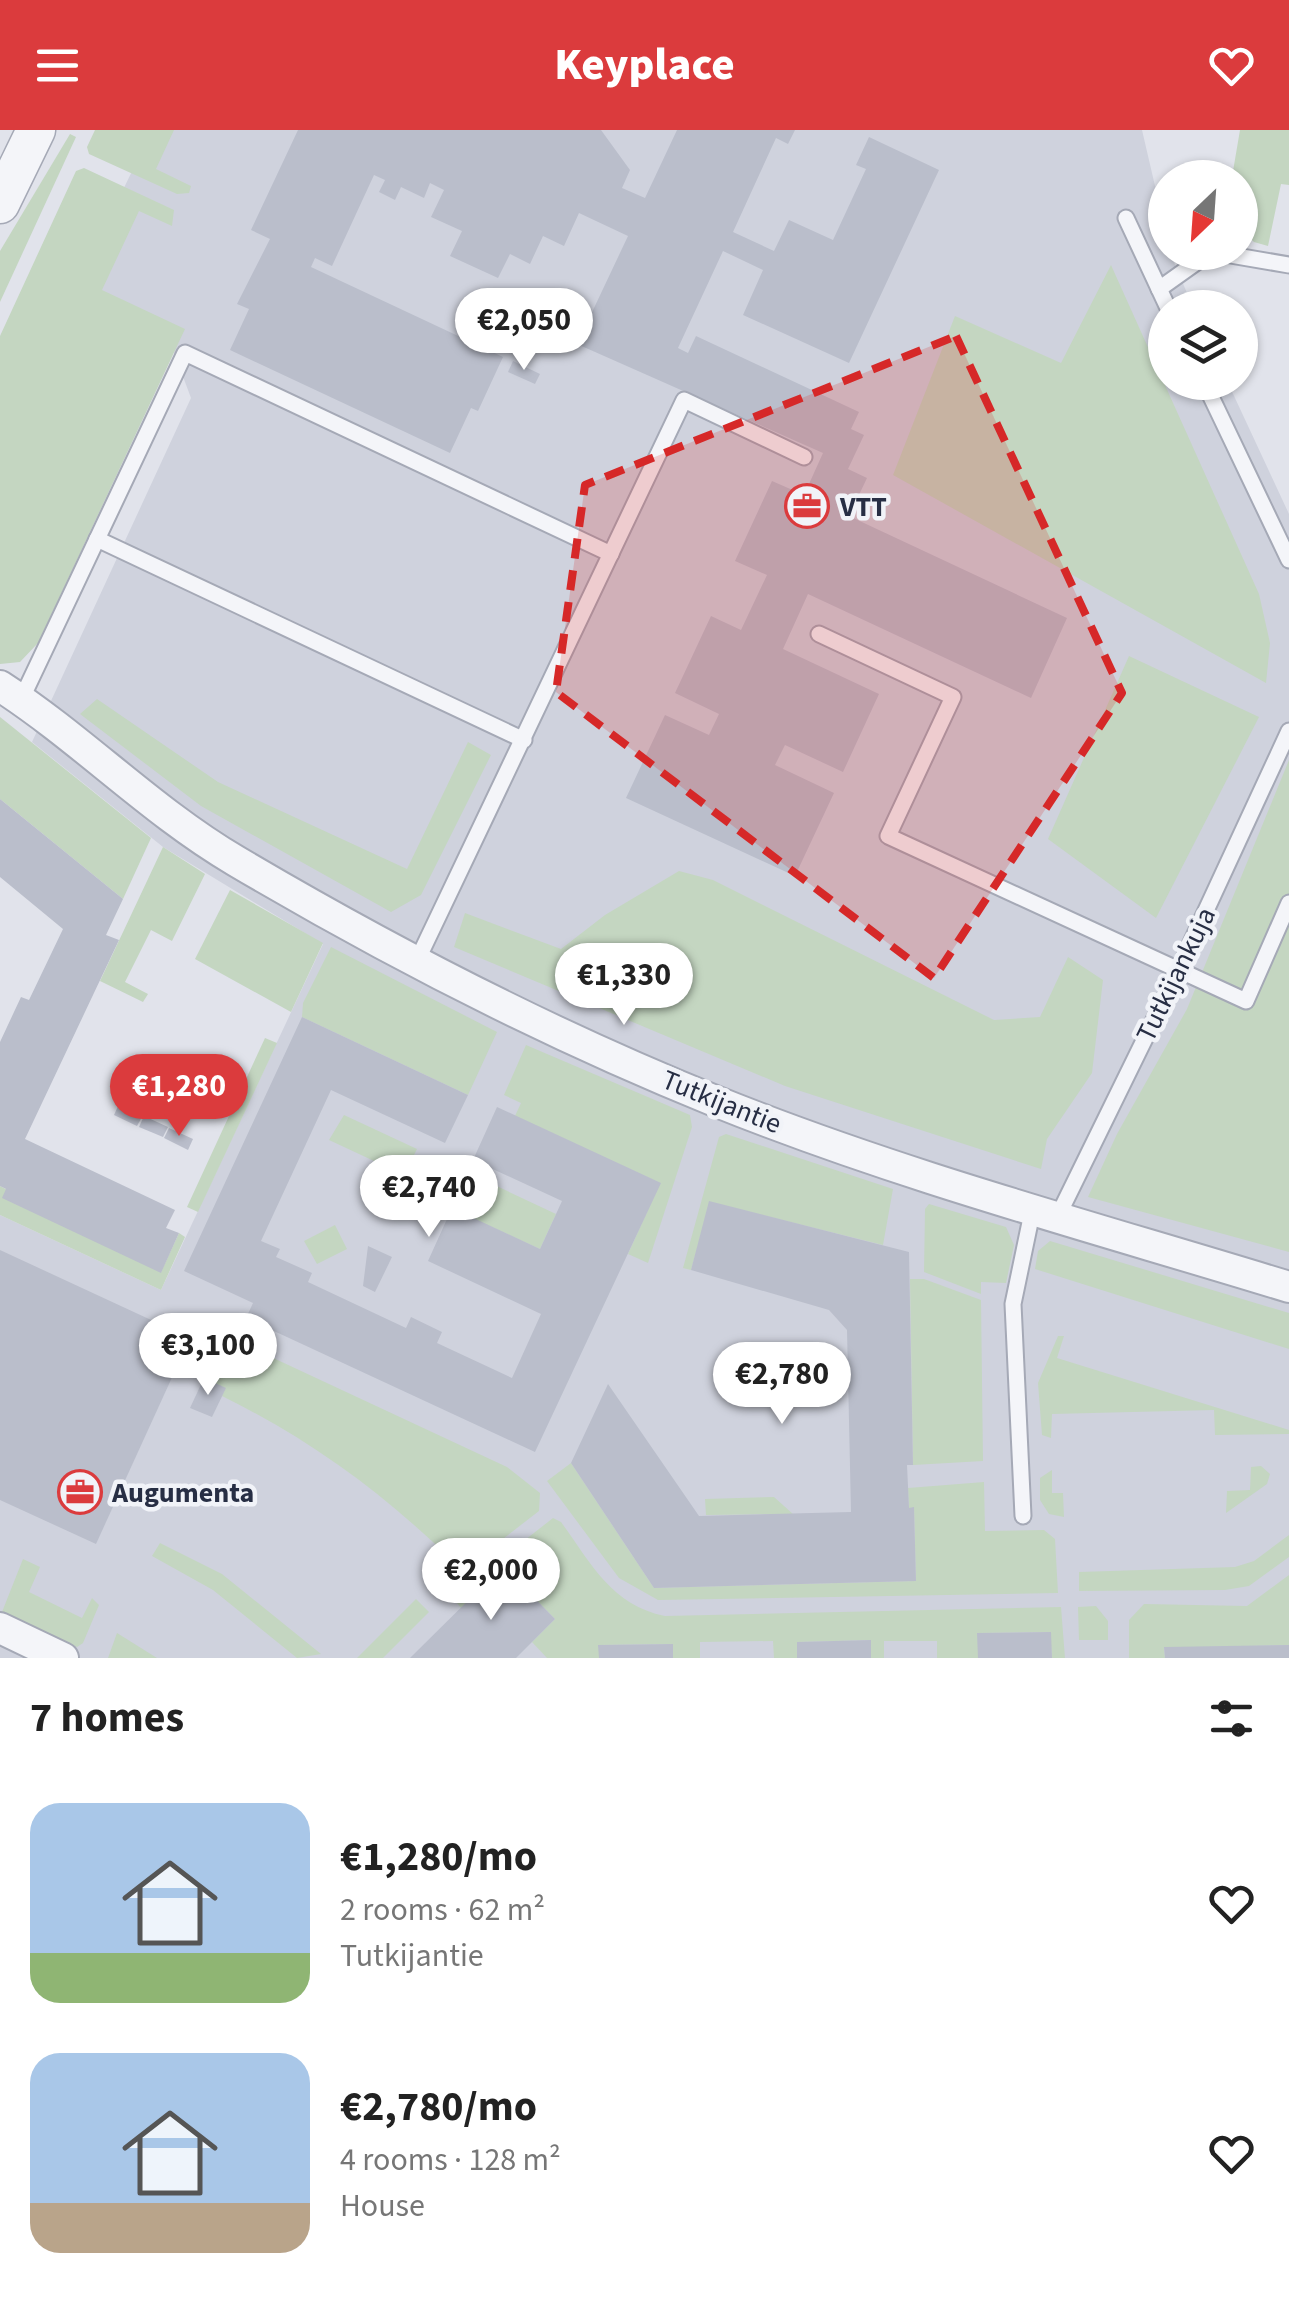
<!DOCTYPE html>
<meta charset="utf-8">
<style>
:root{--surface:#fff;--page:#f2f2f2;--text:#222;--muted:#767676;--accent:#db3b3d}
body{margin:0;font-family:"Source Sans 3",sans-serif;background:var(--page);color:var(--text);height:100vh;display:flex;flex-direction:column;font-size:38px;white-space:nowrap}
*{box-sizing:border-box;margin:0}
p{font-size:32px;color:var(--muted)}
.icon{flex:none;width:55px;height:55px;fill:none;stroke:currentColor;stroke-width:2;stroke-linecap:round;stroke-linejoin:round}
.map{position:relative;height:1528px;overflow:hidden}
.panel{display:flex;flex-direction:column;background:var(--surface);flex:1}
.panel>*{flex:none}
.needle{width:65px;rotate:205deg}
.controls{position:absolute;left:1148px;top:30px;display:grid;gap:20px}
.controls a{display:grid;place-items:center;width:110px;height:110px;border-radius:50%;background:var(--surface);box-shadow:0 2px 8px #0004;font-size:50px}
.price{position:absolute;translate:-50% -85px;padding:0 22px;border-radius:35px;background:#fff;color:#222;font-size:32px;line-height:65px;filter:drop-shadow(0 2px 5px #0008)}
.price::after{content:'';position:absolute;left:50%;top:60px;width:30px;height:22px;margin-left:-15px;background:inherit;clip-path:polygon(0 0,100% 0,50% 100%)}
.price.selected{background:var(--accent);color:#fff}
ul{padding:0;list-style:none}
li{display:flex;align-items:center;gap:30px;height:250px;padding:0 30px}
li span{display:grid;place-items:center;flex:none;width:280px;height:200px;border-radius:30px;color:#555}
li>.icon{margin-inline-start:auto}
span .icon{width:120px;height:120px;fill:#fffc;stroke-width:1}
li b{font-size:42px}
h2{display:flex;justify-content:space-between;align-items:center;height:120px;padding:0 30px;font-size:42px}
header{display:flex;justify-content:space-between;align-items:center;height:130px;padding:0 30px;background:var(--accent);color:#fff;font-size:45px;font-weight:800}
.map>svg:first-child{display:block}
</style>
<header><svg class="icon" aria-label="menu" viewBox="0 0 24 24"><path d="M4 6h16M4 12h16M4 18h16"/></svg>Keyplace<svg class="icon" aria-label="heart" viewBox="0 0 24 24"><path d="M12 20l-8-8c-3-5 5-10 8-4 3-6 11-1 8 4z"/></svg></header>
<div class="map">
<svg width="1289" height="1528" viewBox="0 0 1289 1528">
<rect width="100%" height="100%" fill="#e1e3eb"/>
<polygon fill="#cfd2dd" points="152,0 1142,0 1165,99 1165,122 1170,123 1193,177 1165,178 1165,252 1228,253 1289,384 1289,1528 0,1528 0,1085 161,1160 323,814 163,717 32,612 191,268 169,209 74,161"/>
<g fill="#c4d6c1">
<polygon points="95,0 174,0 156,39 191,56 189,63 177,64 89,24 87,17"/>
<polygon points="1240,0 1289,0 1289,55 1281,54 1268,116 1254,112 1240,98 1240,48 1232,47"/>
<polygon points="70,4 76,7 0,172 0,121"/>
<polygon points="84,38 174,80 172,96 139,81 102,160 185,199 38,513 20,532 0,534 0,206 76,41"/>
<polygon points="1111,135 1259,464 1270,513 1266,553 893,345 955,186 1061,233"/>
<polygon points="1129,526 1259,587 1156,788 1048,709"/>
<polygon points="97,569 218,652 407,739 468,612 491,625 421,765 391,782 201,676 80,584"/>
<polygon points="0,587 151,708 123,769 0,669"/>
<polygon points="1289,630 1289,1122 1088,1067 1117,1004 1187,879"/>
<polygon points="163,717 205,744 172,811 151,800 125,852 148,864 143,872 100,851"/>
<polygon points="679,741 713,750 994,890 1040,887 1068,827 1103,850 1092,943 1047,1009 1041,1039 785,956 454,817 465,783 561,819 605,785"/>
<polygon points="230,760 323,813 291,882 195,829"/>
<polygon points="331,817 497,902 468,965 302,887 303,873"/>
<polygon points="265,908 277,913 198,1082 187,1077"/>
<polygon points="526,915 690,985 692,997 648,1133 628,1124 660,1053 515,986 521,973 504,965"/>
<polygon points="344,985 417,1019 404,1045 329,1010"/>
<polygon points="726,1004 893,1059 883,1115 710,1072 691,1140 683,1138 719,1007"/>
<polygon points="469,1043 556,1084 540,1119 452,1079"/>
<polygon points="0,1056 161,1142 179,1103 185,1107 161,1160 0,1085"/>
<polygon points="929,1074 1006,1097 1014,1115 1006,1153 981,1152 981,1164 924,1142 925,1079"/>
<polygon points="335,1095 347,1119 317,1134 304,1111"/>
<polygon points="1050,1111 1289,1183 1289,1219 1035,1139 1038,1121"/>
<polygon points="910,1149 924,1149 981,1170 983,1331 913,1335"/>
<path d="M 224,1205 L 507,1337 L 540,1363 L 539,1381 L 495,1415 L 447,1465 L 435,1451 L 454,1432 C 383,1363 311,1310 222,1266 L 225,1258 L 204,1248 Z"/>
<polygon points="1058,1206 1064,1206 1057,1228 1289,1300 1289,1304 1215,1305 1214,1280 1052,1284 1051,1308 1042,1305 1038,1253"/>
<polygon points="571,1333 654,1458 916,1451 914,1378 909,1378 908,1358 984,1352 985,1401 1044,1400 1055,1409 1058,1463 658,1470 619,1448 547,1351"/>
<polygon points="1261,1336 1270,1344 1267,1354 1226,1383 1227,1361 1250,1360 1251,1337"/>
<polygon points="1052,1340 1052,1363 1063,1363 1064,1387 1049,1384 1040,1370 1040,1348"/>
<polygon points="774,1367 793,1384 706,1385 705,1369"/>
<path d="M 553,1388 L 561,1392 C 591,1433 611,1475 665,1486 L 1061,1477 L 1065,1528 L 1052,1528 L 1050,1502 L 978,1503 L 978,1528 L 937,1528 L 937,1511 L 884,1511 L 884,1528 L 871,1528 L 871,1510 L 797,1512 L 797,1528 L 774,1528 L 773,1511 L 700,1512 L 700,1528 L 673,1528 L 672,1514 L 599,1515 L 599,1528 L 547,1528 L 532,1512 L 555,1489 L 503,1436 L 461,1478 L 457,1473 L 497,1432 Z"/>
<polygon points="1289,1405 1289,1427 1249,1456 1225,1460 1079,1461 1079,1442 1235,1437 1254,1431"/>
<polygon points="160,1413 222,1444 321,1524 297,1528 213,1460 152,1426"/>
<polygon points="23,1429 40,1437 29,1462 82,1488 92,1468 99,1475 83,1513 77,1517 2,1482"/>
<polygon points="1289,1445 1289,1515 1164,1518 1165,1528 1129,1528 1129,1490 1144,1474 1247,1476"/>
<polygon points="416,1469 429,1482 383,1528 357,1528"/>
<polygon points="1096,1476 1108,1491 1108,1510 1079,1510 1078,1477"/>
<polygon points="117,1503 157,1528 108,1528"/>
</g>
<g fill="#babecb">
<polygon points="298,0 601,0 630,40 622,58 645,68 677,0 795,0 788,14 776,8 733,102 774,121 789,90 833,110 866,39 856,35 869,7 939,40 849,233 743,185 763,140 723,121 678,218 688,223 696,206 859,282 851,299 864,305 848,339 867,348 849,386 1067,488 1031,568 808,464 783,519 879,564 843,642 785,615 775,635 834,663 795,746 626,668 665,585 709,605 719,584 675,563 711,486 741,500 767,445 735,431 772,351 804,365 823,323 577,214 628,106 579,83 564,116 543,106 530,134 510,124 498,148 450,126 462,101 431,87 444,60 430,53 424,68 401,57 395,70 379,62 385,50 374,45 332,136 315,128 311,137 503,227 478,281 471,278 450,323 230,220 249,179 237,174 270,109 251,100"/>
<polygon points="518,171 536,180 527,199 509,191"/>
<polygon points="513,231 540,244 535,254 508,242"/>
<polygon points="0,669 123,769 106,805 119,810 25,1009 175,1080 166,1098 179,1103 161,1143 2,1068 6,1059 0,1056 0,912 21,867 29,870 63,799 0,747"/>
<polygon points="302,887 468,965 445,1013 331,960 261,1111 280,1119 276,1127 312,1143 308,1152 406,1198 411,1187 442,1202 437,1213 512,1248 541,1184 428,1131 452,1078 540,1119 562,1071 473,1030 497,977 661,1053 535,1322 246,1188 253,1173 184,1141"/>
<polygon points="119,974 143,985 137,996 114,985"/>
<polygon points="144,986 168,997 163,1007 139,997"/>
<polygon points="169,998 193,1009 188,1020 164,1008"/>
<polygon points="709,1071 909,1122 913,1335 907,1335 909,1378 914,1377 916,1451 654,1458 571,1333 608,1254 699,1386 851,1382 847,1200 829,1180 691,1140"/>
<polygon points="368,1116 392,1127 375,1162 363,1156"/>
<polygon points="0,1120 190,1208 96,1414 0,1370"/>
<polygon points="204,1248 226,1258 212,1287 190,1278"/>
<polygon points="503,1436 555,1489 516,1528 410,1528"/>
<polygon points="1051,1502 1052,1528 978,1528 977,1503"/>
<polygon points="871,1510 871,1528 797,1528 797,1512"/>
<polygon points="673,1514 673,1528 599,1528 598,1515"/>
<polygon points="1289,1515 1289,1528 1165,1528 1164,1517"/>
</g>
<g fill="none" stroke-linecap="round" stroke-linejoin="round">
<g stroke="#a5a9b6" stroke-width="19">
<g id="service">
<polyline points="1126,88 1168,178"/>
<polyline points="1213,122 1289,135"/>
<polyline points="1159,159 1211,122"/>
<polyline points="1204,252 1289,430"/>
<polyline points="97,409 524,610"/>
<polyline points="819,504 953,567 888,706 1246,871 1289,773"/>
<polyline points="21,570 185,223 611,424"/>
<polyline points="416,833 684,270 804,327"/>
<polyline points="1058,1086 1178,841 1289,601"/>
<polyline points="1023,1386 1013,1174 1033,1078"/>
</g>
</g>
<g stroke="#a5a9b6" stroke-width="34">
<g id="minor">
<path d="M 0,556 C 82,609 151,681 236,731 C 390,822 549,904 715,971 C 901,1046 1097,1098 1289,1157"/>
<polyline points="0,1498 63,1528"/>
</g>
</g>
<g stroke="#a5a9b6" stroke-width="41">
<polyline id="tertiary" points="0,74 36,0"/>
</g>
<use href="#service" stroke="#f4f5f9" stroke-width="15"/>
<use href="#minor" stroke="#f4f5f9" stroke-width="30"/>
<use href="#tertiary" stroke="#f4f5f9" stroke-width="38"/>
</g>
<path fill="#d62828" fill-opacity="0.2" stroke="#d62828" stroke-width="8" stroke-dasharray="20 12" stroke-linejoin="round" d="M 956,206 L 1122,563 L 934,848 L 556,562 L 585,355 Z"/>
<defs>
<g id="office-ring" transform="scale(2.25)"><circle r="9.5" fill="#f1f3f8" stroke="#db3b3d" stroke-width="1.5"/><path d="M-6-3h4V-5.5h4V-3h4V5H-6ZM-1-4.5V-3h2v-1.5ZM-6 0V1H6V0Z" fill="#db3b3d"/></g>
</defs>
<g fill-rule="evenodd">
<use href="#office-ring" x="807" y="376"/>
<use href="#office-ring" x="80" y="1362"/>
</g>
<g text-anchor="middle" stroke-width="9" stroke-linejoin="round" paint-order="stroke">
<g font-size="28" font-weight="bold" fill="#272e44" stroke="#f1f3f8" text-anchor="start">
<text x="840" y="386">VTT</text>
<text x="112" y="1372">Augumenta</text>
</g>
<g font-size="28" fill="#272e44" stroke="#f1f3f8">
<text transform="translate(1175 844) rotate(-64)" y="10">Tutkijankuja</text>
<text transform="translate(722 971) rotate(22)" y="10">Tutkijantie</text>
</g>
</g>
</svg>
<div class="controls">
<a><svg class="needle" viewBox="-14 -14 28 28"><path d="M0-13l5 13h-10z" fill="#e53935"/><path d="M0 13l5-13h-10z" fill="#767676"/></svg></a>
<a><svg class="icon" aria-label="layers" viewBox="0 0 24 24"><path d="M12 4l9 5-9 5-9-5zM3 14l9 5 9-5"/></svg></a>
</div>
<b class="price" style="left:524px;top:243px">€2,050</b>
<b class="price" style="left:624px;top:898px">€1,330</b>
<b class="price selected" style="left:179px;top:1009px">€1,280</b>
<b class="price" style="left:429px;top:1110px">€2,740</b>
<b class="price" style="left:208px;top:1268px">€3,100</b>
<b class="price" style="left:782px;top:1297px">€2,780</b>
<b class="price" style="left:491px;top:1493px">€2,000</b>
</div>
<section class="panel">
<h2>7 homes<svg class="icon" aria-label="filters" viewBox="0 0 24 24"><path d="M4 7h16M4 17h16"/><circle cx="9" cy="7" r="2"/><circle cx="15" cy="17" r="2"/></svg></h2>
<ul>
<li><span style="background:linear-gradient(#a9c7e8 75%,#8fb573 0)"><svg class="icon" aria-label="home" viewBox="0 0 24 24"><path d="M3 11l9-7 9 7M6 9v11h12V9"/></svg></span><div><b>€1,280/mo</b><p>2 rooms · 62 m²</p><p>Tutkijantie</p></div><svg class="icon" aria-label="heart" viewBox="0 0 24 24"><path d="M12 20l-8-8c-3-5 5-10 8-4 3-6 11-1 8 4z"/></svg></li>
<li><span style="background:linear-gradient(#a9c7e8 75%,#b9a48a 0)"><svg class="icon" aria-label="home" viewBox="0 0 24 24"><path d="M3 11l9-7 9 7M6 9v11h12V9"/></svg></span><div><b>€2,780/mo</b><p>4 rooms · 128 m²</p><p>House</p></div><svg class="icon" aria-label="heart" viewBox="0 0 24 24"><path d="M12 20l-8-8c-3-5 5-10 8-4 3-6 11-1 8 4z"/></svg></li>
</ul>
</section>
